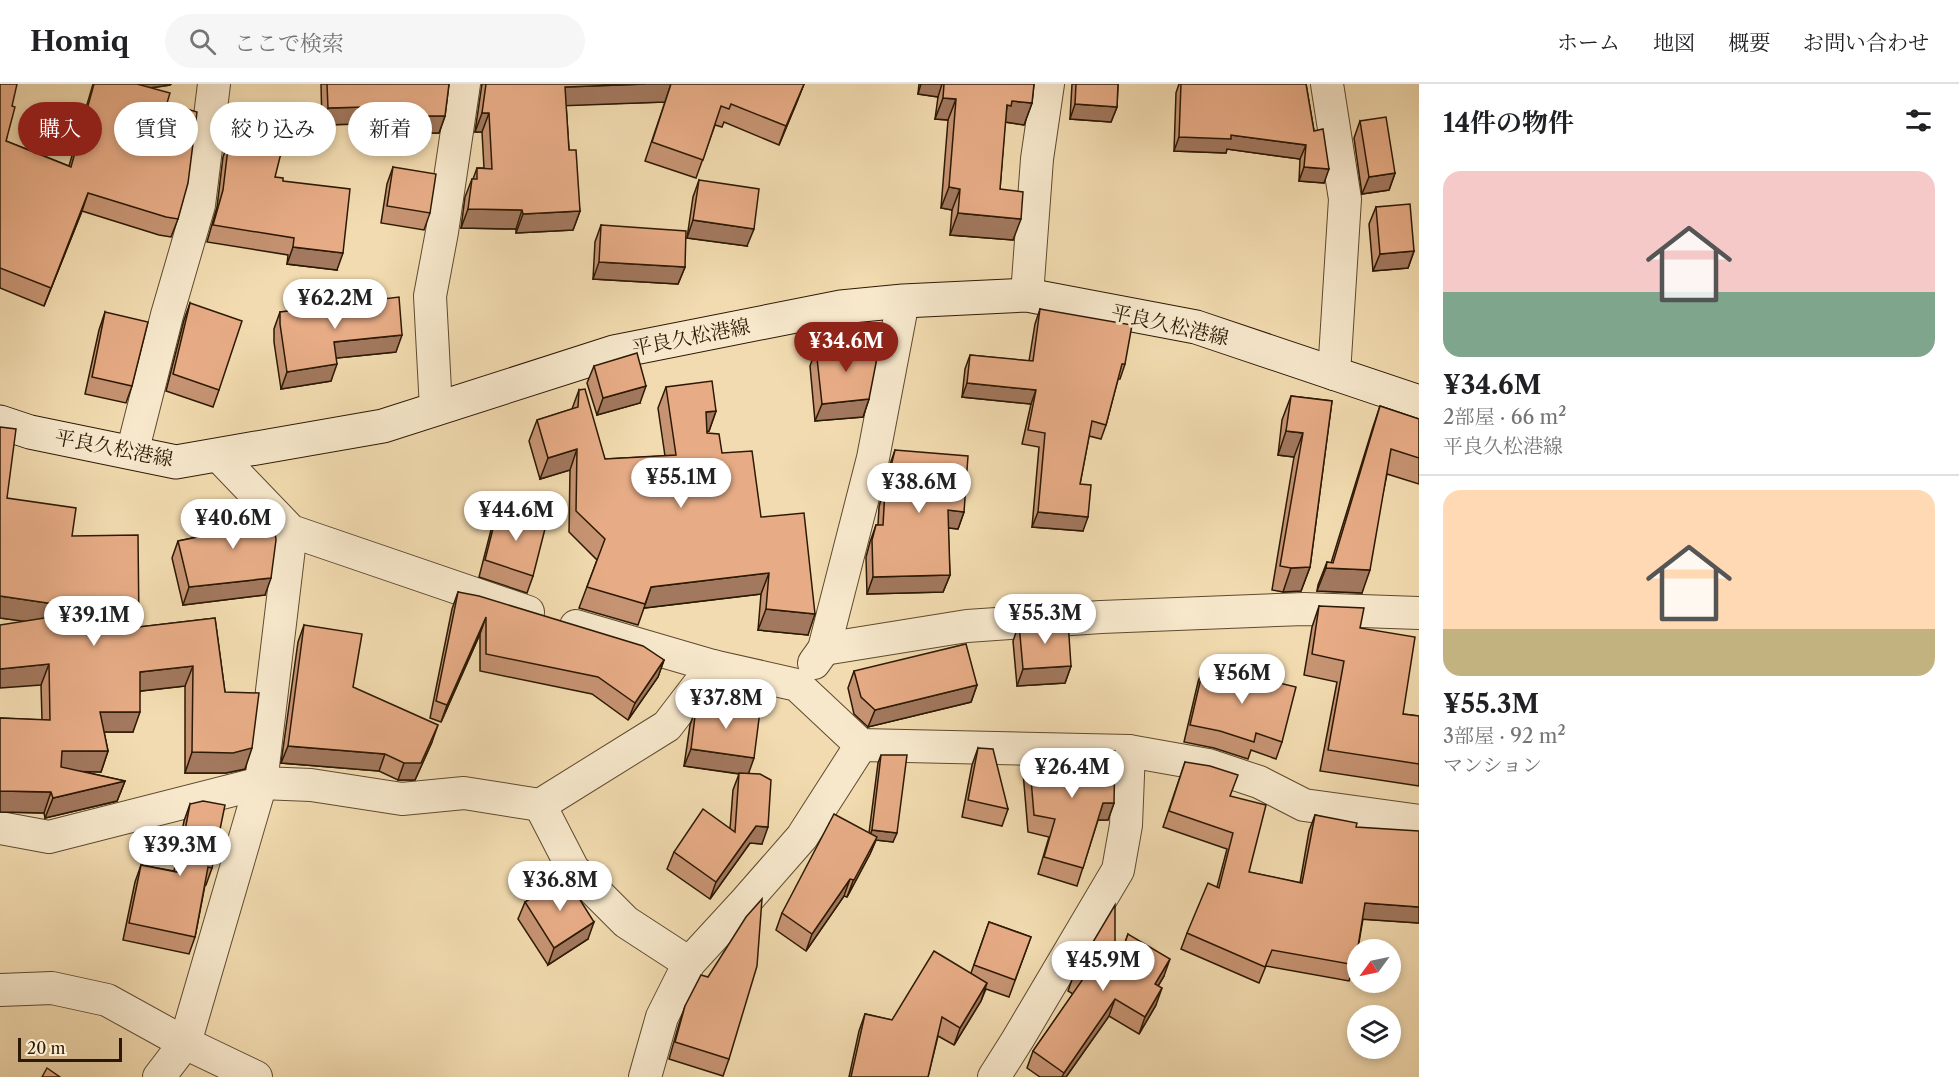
<!DOCTYPE html>
<html lang="ja">
<meta charset="utf-8">
<style>
:root{--surface:#fff;--page:#f6f6f6;--text:#202124;--muted:#757577;--line:#e0e0e0;--accent:#8f2418}
body{margin:0;font-family:"Libre Caslon Text","Noto Serif JP",serif;background:var(--page);color:var(--text);height:100vh;display:flex;flex-direction:column;font-size:22px;white-space:nowrap}
*{box-sizing:border-box;margin:0}
p{font-size:20px;color:var(--muted)}
.icon{flex:none;width:33px;height:33px;fill:none;stroke:currentColor;stroke-width:2;stroke-linecap:round;stroke-linejoin:round}
.map{position:relative;flex:1;overflow:hidden}
.side{display:flex;flex-direction:column;background:var(--surface);width:540px}
.side>*{flex:none}
.top-card{position:absolute;left:18px;top:18px;width:570px;height:54px;display:flex;gap:12px}
.needle{width:39px;rotate:237deg}
.tools{position:absolute;left:1347px;top:855px;display:grid;gap:12px}
.tools a{display:grid;place-items:center;width:54px;height:54px;border-radius:50%;background:var(--surface);box-shadow:0 3px 9px #0003;font-size:30px}
.scale{position:absolute;left:18px;bottom:15px;width:104px;box-sizing:border-box;padding-left:6px;border:3px solid #2c1904;border-top:0;font-size:16px;line-height:21px;white-space:nowrap;color:#2c1904;-webkit-text-stroke:4px #f7e8cc;paint-order:stroke}
.price{position:absolute;translate:-50% -51px;padding:0 14px;border-radius:21px;background:#fff;color:#222;font-size:20px;line-height:39px;filter:drop-shadow(0 2px 3px #0008)}
.price::after{content:'';position:absolute;left:50%;top:36px;width:18px;height:14px;margin-left:-9px;background:inherit;clip-path:polygon(0 0,100% 0,50% 100%)}
.price.active{background:var(--accent);color:#fff}
ul{padding:0;list-style:none}
li{display:grid;align-content:center;gap:12px;height:318px;padding:0 24px}
li+li{border-top:2px solid var(--line)}
li span{display:grid;place-items:center;height:186px;border-radius:18px;color:#555}
li>.icon{margin-inline-start:auto}
span .icon{width:108px;height:108px;fill:#fffc;stroke-width:1}
li b{font-size:26px}
h2{display:flex;justify-content:space-between;align-items:center;height:72px;padding:0 24px;font-size:26px}
.pill{padding:0 21px;border-radius:27px;background:var(--surface);box-shadow:0 3px 9px #0003;font-size:21px;line-height:54px}
.pill.active{background:var(--accent);color:#fff}
header{display:flex;align-items:center;gap:36px;box-sizing:border-box;height:84px;padding:0 30px;background:var(--surface);border-bottom:2px solid var(--line)}
header strong{font-size:28px}
nav{display:flex;gap:33px;margin-inline-start:auto;font-size:21px}
.search{width:420px;height:54px;background:var(--page);display:flex;align-items:center;gap:15px;box-sizing:border-box;padding:0 21px;border-radius:33px;color:var(--muted);font-size:22px}
main{display:flex;flex:1;min-height:0}
.map>svg:first-child{display:block}
</style>
<header>
<strong>Homiq</strong>
<div class="search"><svg class="icon" aria-label="search" viewBox="0 0 24 24"><circle cx="10" cy="10" r="6"/><path d="M15 15l6 6"/></svg>ここで検索</div>
<nav><a>ホーム</a><a>地図</a><a>概要</a><a>お問い合わせ</a></nav>
</header>
<main>
<div class="map">
<svg width="1419" height="993" viewBox="0 0 1419 993">
<rect width="100%" height="100%" fill="#f2dbb0"/>
<filter id="stains"><feTurbulence type="fractalNoise" baseFrequency=".00333" numOctaves="4"/><feColorMatrix values="0 0 0 0 .2 0 0 0 0 .09 0 0 0 0 .02 0 0 0 .5 -.17"/></filter>
<radialGradient id="worn" r=".72"><stop offset=".6" stop-color="#630" stop-opacity="0"/><stop offset="1" stop-color="#630" stop-opacity=".3"/></radialGradient>
<g fill="none" stroke-linecap="round" stroke-linejoin="round">
<g stroke="#5e4a2f" stroke-width="34">
<g id="minor">
<polyline points="1327,0 1345,115 1334,290"/>
<polyline points="1027,211 1037,75 1048,0"/>
<polyline points="436,325 430,212 442,148 464,0"/>
<polyline points="132,369 167,231 199,121 214,0"/>
<polyline points="218,371 291,447 528,528"/>
<polyline points="576,542 713,582 797,601 861,661 1129,667 1208,681 1259,698 1304,721 1419,737"/>
<polyline points="824,565 967,542 1101,533 1304,525 1419,529"/>
<polyline points="814,579 824,565 873,374 903,217"/>
<polyline points="540,721 573,785 626,838 689,879"/>
<polyline points="0,744 49,753 261,699 311,701 402,715 464,709 540,721 667,642 713,582"/>
<polyline points="0,906 52,904 107,916 185,959 256,993"/>
<polyline points="159,993 185,959 261,699 291,447"/>
<polyline points="645,993 662,933 689,879 746,817 802,753 861,661"/>
<polyline points="994,993 1018,955 1118,786 1126,741 1129,667"/>
</g>
</g>
<g stroke="#2c1904" stroke-width="35">
<polyline id="secondary" points="0,338 30,348 176,378 383,342 614,268 841,223 903,217 1027,211 1196,243 1419,318"/>
</g>
<use href="#minor" stroke="#f7e8cc" stroke-width="32"/>
<use href="#secondary" stroke="#f7e8cc" stroke-width="33"/>
</g>
<g fill="#c79473" stroke="#2c1904" stroke-width="1.5">
<polygon points="0,0 12,22 6,57 69,82 93,0 171,0 170,1 151,4 167,19 178,135 171,153 159,151 82,127 44,222 0,204"/>
<polygon points="321,0 449,0 445,32 439,49 398,49 397,39 322,41"/>
<polygon points="482,0 804,0 779,61 724,38 722,43 715,41 696,94 645,77 665,18 566,21 569,66 580,127 573,146 516,149 516,145 461,144 465,113 472,95 473,95 477,84 484,84 482,48 475,48"/>
<polygon points="919,0 1034,0 1032,19 1024,41 1005,38 1000,105 1013,156 950,151 952,126 941,124 948,36 935,35 938,13 918,10"/>
<polygon points="1072,0 1118,0 1117,23 1111,38 1070,35"/>
<polygon points="1179,0 1306,0 1314,47 1324,99 1299,97 1300,75 1227,65 1226,69 1174,67 1176,9"/>
<polygon points="1360,37 1395,89 1389,106 1362,110 1354,54"/>
<polygon points="229,56 275,93 283,97 337,186 287,180 288,171 207,158 217,123 223,73"/>
<polygon points="393,83 430,129 424,146 381,139 387,100"/>
<polygon points="699,96 747,162 687,154 693,113"/>
<polygon points="1376,123 1414,167 1408,184 1373,187 1369,140"/>
<polygon points="601,141 685,183 678,200 593,195 595,158"/>
<polygon points="190,219 219,306 213,323 166,307 184,236"/>
<polygon points="1040,225 1125,280 1120,295 1118,295 1106,341 1101,355 1089,352 1080,400 1083,447 1032,443 1039,363 1022,360 1031,320 962,313 965,285 970,271 1029,277 1035,240"/>
<polygon points="105,228 132,302 126,319 85,310 99,246"/>
<polygon points="280,228 396,268 336,274 331,297 281,305 274,258 274,245"/>
<polygon points="816,265 869,315 863,333 815,337 810,282"/>
<polygon points="594,282 640,319 597,331 587,299"/>
<polygon points="666,303 716,327 709,347 707,348 707,349 722,369 761,433 808,551 758,546 761,510 644,524 638,541 579,524 597,476 569,448 570,386 540,395 529,357 537,336 572,325 579,306 605,375 665,372 658,324"/>
<polygon points="1291,312 1332,317 1310,483 1301,507 1283,508 1272,506 1294,373 1278,371 1282,336"/>
<polygon points="1380,322 1419,335 1419,400 1387,390 1362,509 1317,507 1318,501 1327,478 1331,479 1372,346"/>
<polygon points="0,343 7,414 72,452 139,543 215,534 225,608 245,685 226,689 185,689 185,602 140,607 133,648 104,648 108,667 101,688 81,687 125,697 117,717 45,734 44,729 0,728 0,634 42,636 41,601 23,537 0,534"/>
<polygon points="895,366 964,428 958,445 948,444 950,491 943,508 867,510 866,473 870,458 876,441 878,441 879,423 889,383"/>
<polygon points="498,425 533,492 527,509 479,493 492,442"/>
<polygon points="226,427 265,511 183,521 172,474 178,457 221,448 220,444"/>
<polygon points="458,508 664,576 658,593 628,636 592,610 480,587 480,550 441,638 430,634 452,525"/>
<polygon points="1319,522 1360,544 1403,630 1419,632 1419,702 1320,687 1337,598 1304,591 1312,543"/>
<polygon points="1019,540 1071,582 1065,599 1017,602 1013,557"/>
<polygon points="304,541 353,603 432,658 415,696 398,696 379,687 281,679 298,558"/>
<polygon points="1204,581 1282,658 1276,675 1251,666 1248,675 1214,664 1184,658 1198,598"/>
<polygon points="854,587 977,601 971,618 868,643 854,630 848,604"/>
<polygon points="696,624 749,689 762,760 750,759 710,815 667,785 674,768 730,745 733,706 739,690 684,682 690,641"/>
<polygon points="978,664 1008,725 1002,742 962,733 972,681"/>
<polygon points="1057,666 1114,719 1108,736 1098,736 1077,802 1038,790 1049,753 1028,748 1023,688 1029,671 1053,676"/>
<polygon points="881,671 893,758 876,756 870,770 847,813 844,812 806,867 776,846 782,829 869,749 878,679"/>
<polygon points="1185,678 1230,712 1249,788 1300,799 1309,747 1315,731 1356,743 1419,839 1363,835 1355,881 1349,897 1266,882 1259,899 1181,865 1187,849 1217,803 1227,765 1163,743"/>
<polygon points="190,720 212,784 206,801 205,801 195,853 189,870 123,856 135,798 141,781 174,787 184,737"/>
<polygon points="525,818 588,855 548,881 518,835"/>
<polygon points="989,838 1031,853 1009,913 986,905 981,917 954,961 938,952 928,993 849,993 859,947 865,930 892,936 971,889"/>
<polygon points="1128,850 1164,892 1158,902 1156,921 1139,950 1109,932 1066,993 1040,993 1027,984 1033,967 1073,910 1068,907 1074,890 1115,886"/>
<polygon points="708,893 729,975 723,992 669,975 679,940 685,922"/>
</g>
<g fill="#a2785e" stroke="#2c1904" stroke-width="1.5">
<polygon points="130,0 171,0 170,1 127,7"/>
<polygon points="645,0 671,0 665,18 558,22 565,3"/>
<polygon points="804,0 797,18 779,61 786,42"/>
<polygon points="921,0 942,0 938,13 918,10"/>
<polygon points="943,14 956,15 948,36 935,35"/>
<polygon points="1012,17 1032,19 1024,41 1005,38 1007,21"/>
<polygon points="1075,20 1117,23 1111,38 1070,35"/>
<polygon points="403,22 397,39 322,41 328,24"/>
<polygon points="482,29 489,29 482,48 475,48"/>
<polygon points="404,32 445,32 439,49 398,49"/>
<polygon points="1231,51 1306,61 1300,75 1227,65 1226,69 1174,67 1179,53"/>
<polygon points="1304,83 1329,85 1324,99 1299,97"/>
<polygon points="1395,89 1389,106 1362,110 1369,93"/>
<polygon points="949,103 960,105 952,126 941,124"/>
<polygon points="88,109 82,127 44,222 51,204"/>
<polygon points="468,125 522,126 516,145 461,144"/>
<polygon points="580,127 573,146 516,149 523,130"/>
<polygon points="958,129 1021,135 1013,156 950,151"/>
<polygon points="693,136 754,145 747,162 687,154"/>
<polygon points="293,163 343,169 337,186 287,180"/>
<polygon points="1414,167 1408,184 1373,187 1380,170"/>
<polygon points="599,178 685,183 678,200 593,195"/>
<polygon points="402,251 396,268 328,275 334,258"/>
<polygon points="337,280 331,297 281,305 287,288"/>
<polygon points="967,299 1036,306 1031,320 962,313"/>
<polygon points="646,302 640,319 597,331 603,314"/>
<polygon points="869,315 863,333 815,337 822,320"/>
<polygon points="716,327 709,347 699,348 706,328"/>
<polygon points="1286,347 1303,349 1294,373 1278,371"/>
<polygon points="577,365 570,386 540,395 548,374"/>
<polygon points="948,426 964,428 958,445 941,443"/>
<polygon points="1038,428 1088,433 1083,447 1032,443"/>
<polygon points="1310,483 1301,507 1283,508 1291,484"/>
<polygon points="1326,484 1370,486 1362,509 1317,507"/>
<polygon points="769,489 761,510 644,524 651,503"/>
<polygon points="950,491 943,508 867,510 873,493"/>
<polygon points="271,494 265,511 183,521 189,503"/>
<polygon points="0,512 95,526 88,546 0,534"/>
<polygon points="766,525 815,530 808,551 758,546"/>
<polygon points="486,533 480,550 441,638 447,621"/>
<polygon points="664,576 658,593 628,636 635,619"/>
<polygon points="49,580 41,601 0,604 0,585"/>
<polygon points="193,582 185,602 132,608 140,588"/>
<polygon points="1071,582 1065,599 1017,602 1023,585"/>
<polygon points="977,601 971,618 868,643 875,626"/>
<polygon points="100,628 140,628 133,648 93,648"/>
<polygon points="438,641 432,658 415,696 398,696 404,679"/>
<polygon points="288,662 385,670 379,687 281,679"/>
<polygon points="252,664 245,685 226,689 185,689 192,668"/>
<polygon points="691,665 754,674 748,691 684,682"/>
<polygon points="62,667 108,667 101,688 55,687"/>
<polygon points="125,697 117,717 45,734 53,714"/>
<polygon points="0,707 51,708 44,729 0,728"/>
<polygon points="1103,719 1114,719 1108,736 1097,736"/>
<polygon points="756,742 768,743 762,760 750,759 710,815 716,798"/>
<polygon points="872,746 897,749 893,758 876,756 870,770 847,813"/>
<polygon points="850,795 844,812 806,867 812,850"/>
<polygon points="1365,819 1419,823 1419,839 1359,835"/>
<polygon points="594,838 588,855 548,881 554,864"/>
<polygon points="1170,875 1164,892 1149,917 1155,900"/>
<polygon points="987,899 981,917 954,961 960,944"/>
<polygon points="1162,904 1156,921 1139,950 1145,933"/>
<polygon points="1115,915 1109,932 1066,993 1062,993 1064,989"/>
</g>
<g fill="#e7ac86" stroke="#2c1904" stroke-width="1.5">
<polygon points="0,0 17,0 12,22 15,23 6,57 71,83 94,0 137,0 170,9 167,19 197,28 188,99 178,135 166,133 88,109 51,204 0,184"/>
<polygon points="327,0 449,0 445,32 404,32 403,22 328,24"/>
<polygon points="486,0 645,0 565,3 569,66 576,66 580,127 523,130 522,126 468,125 472,95 477,95 477,84 492,85 489,29 482,29"/>
<polygon points="671,0 804,0 786,42 731,20 729,25 721,22 703,76 652,58"/>
<polygon points="944,0 1034,0 1032,19 1012,17 1011,22 1007,21 1000,105 1023,108 1021,135 958,129 960,105 949,103 956,15 943,14"/>
<polygon points="1076,0 1118,0 1117,23 1075,20"/>
<polygon points="1181,0 1306,0 1314,47 1323,45 1329,85 1304,83 1306,61 1231,51 1231,55 1179,53"/>
<polygon points="1386,33 1395,89 1369,93 1360,37"/>
<polygon points="229,56 282,65 275,93 283,94 283,97 350,105 343,169 293,163 294,154 213,141 223,106"/>
<polygon points="393,83 436,90 430,129 387,122"/>
<polygon points="699,96 759,105 754,145 693,136"/>
<polygon points="1410,120 1414,167 1380,170 1376,123"/>
<polygon points="601,141 686,147 685,183 599,178"/>
<polygon points="399,213 402,251 334,258 337,280 287,288 280,240 280,228"/>
<polygon points="190,219 242,237 219,306 173,290"/>
<polygon points="1040,225 1132,241 1125,280 1122,280 1106,341 1092,337 1080,400 1091,401 1088,433 1038,428 1045,349 1028,346 1036,306 967,299 970,271 1033,277"/>
<polygon points="105,228 148,238 132,302 92,293"/>
<polygon points="875,259 877,274 869,315 822,320 816,265"/>
<polygon points="637,269 646,302 603,314 594,282"/>
<polygon points="712,297 716,327 706,328 707,349 719,350 722,369 752,367 761,433 804,429 815,530 766,525 769,489 651,503 645,520 587,503 605,455 576,427 577,365 548,374 537,336 578,323 579,306 585,305 605,375 676,371 666,303"/>
<polygon points="1291,312 1332,317 1310,483 1291,484 1280,482 1303,349 1286,347"/>
<polygon points="1380,322 1419,335 1419,374 1391,365 1370,486 1326,484 1327,478 1333,479"/>
<polygon points="0,343 16,345 7,414 76,424 72,452 138,451 139,543 215,534 225,608 259,609 252,664 233,669 192,668 193,582 140,588 140,628 100,628 108,667 62,667 61,683 125,697 53,714 51,708 0,707 0,634 50,636 49,580 0,585 0,541 95,526 0,512"/>
<polygon points="895,366 968,372 964,428 948,426 950,491 873,493 872,456 876,441 883,441 885,406"/>
<polygon points="266,423 273,431 276,456 271,494 189,503 178,457 228,447 226,427"/>
<polygon points="498,425 547,437 533,492 485,476"/>
<polygon points="458,508 479,512 643,562 664,576 635,619 598,593 486,570 486,533 447,621 436,617"/>
<polygon points="1319,522 1364,524 1360,544 1415,553 1403,630 1419,632 1419,680 1328,666 1344,577 1312,570"/>
<polygon points="1068,537 1071,582 1023,585 1019,540"/>
<polygon points="304,541 362,550 353,603 438,641 421,679 404,679 385,670 288,662"/>
<polygon points="966,560 977,601 875,626 861,613 854,587"/>
<polygon points="1204,581 1296,603 1282,658 1256,649 1254,658 1220,647 1190,641"/>
<polygon points="701,619 760,627 754,674 691,665 696,624"/>
<polygon points="978,664 993,665 1008,725 968,716"/>
<polygon points="1057,666 1115,667 1114,719 1103,719 1083,784 1044,773 1055,735 1034,731 1029,671 1057,677"/>
<polygon points="881,671 907,671 897,749 872,746"/>
<polygon points="1185,678 1210,682 1238,691 1230,712 1266,721 1249,788 1302,799 1315,731 1357,739 1356,743 1419,747 1419,823 1365,819 1355,881 1272,866 1265,883 1187,849 1208,799 1219,804 1233,749 1169,727"/>
<polygon points="739,689 760,690 771,696 768,743 756,742 716,798 674,768 703,725 735,748"/>
<polygon points="203,717 225,721 212,784 208,783 195,853 129,839 141,781 177,788 190,720"/>
<polygon points="834,730 877,753 854,796 850,795 812,850 782,829"/>
<polygon points="565,792 594,838 554,864 525,818"/>
<polygon points="762,815 757,882 729,975 675,958 685,922 701,891 708,893 746,833"/>
<polygon points="1115,821 1115,888 1128,850 1170,875 1155,900 1162,904 1145,933 1115,915 1064,989 1033,967 1083,895 1074,890"/>
<polygon points="989,838 1031,853 1015,896 974,881"/>
<polygon points="934,867 987,899 960,944 942,933 928,993 851,993 865,930 892,936"/>
<polygon points="47,984 60,993 42,993"/>
</g>
<g text-anchor="middle" stroke-width="6" stroke-linejoin="round" paint-order="stroke">
<g font-size="20" fill="#2c1904" stroke="#f7e8cc">
<text transform="translate(1170 241) rotate(13)" y="7">平良久松港線</text>
<text transform="translate(691 253) rotate(-11)" y="7">平良久松港線</text>
<text transform="translate(114 364) rotate(11)" y="7">平良久松港線</text>
</g>
</g>
<rect width="100%" height="100%" filter="url(#stains)"/>
<rect width="100%" height="100%" fill="url(#worn)"/>
</svg>
<div class="tools">
<a><svg class="needle" viewBox="-14 -14 28 28"><path d="M0-13l5 13h-10z" fill="#e53935"/><path d="M0 13l5-13h-10z" fill="#757577"/></svg></a>
<a><svg class="icon" aria-label="layers" viewBox="0 0 24 24"><path d="M12 4l9 5-9 5-9-5zM3 14l9 5 9-5"/></svg></a>
</div>
<div class="scale">20 m</div>
<b class="price" style="left:335px;top:246px">¥62.2M</b>
<b class="price active" style="left:846px;top:289px">¥34.6M</b>
<b class="price" style="left:681px;top:425px">¥55.1M</b>
<b class="price" style="left:919px;top:430px">¥38.6M</b>
<b class="price" style="left:516px;top:458px">¥44.6M</b>
<b class="price" style="left:233px;top:466px">¥40.6M</b>
<b class="price" style="left:1045px;top:561px">¥55.3M</b>
<b class="price" style="left:94px;top:563px">¥39.1M</b>
<b class="price" style="left:1242px;top:621px">¥56M</b>
<b class="price" style="left:726px;top:646px">¥37.8M</b>
<b class="price" style="left:1072px;top:715px">¥26.4M</b>
<b class="price" style="left:180px;top:793px">¥39.3M</b>
<b class="price" style="left:560px;top:828px">¥36.8M</b>
<b class="price" style="left:1103px;top:908px">¥45.9M</b>
<div class="top-card">
<a class="pill active">購入</a>
<a class="pill">賃貸</a>
<a class="pill">絞り込み</a>
<a class="pill">新着</a>
</div>
</div>
<section class="side">
<h2>14件の物件<svg class="icon" aria-label="filters" viewBox="0 0 24 24"><path d="M4 7h16M4 17h16"/><circle cx="9" cy="7" r="2"/><circle cx="15" cy="17" r="2"/></svg></h2>
<ul>
<li><span style="background:linear-gradient(#f6c9c9 65%,#7fa58c 0)"><svg class="icon" aria-label="home" viewBox="0 0 24 24"><path d="M3 11l9-7 9 7M6 9v11h12V9"/></svg></span><div><b>¥34.6M</b><p>2部屋 · 66 m²</p><p>平良久松港線</p></div></li>
<li><span style="background:linear-gradient(#ffd9b3 75%,#c2b280 0)"><svg class="icon" aria-label="home" viewBox="0 0 24 24"><path d="M3 11l9-7 9 7M6 9v11h12V9"/></svg></span><div><b>¥55.3M</b><p>3部屋 · 92 m²</p><p>マンション</p></div></li>
</ul>
</section>
</main>
